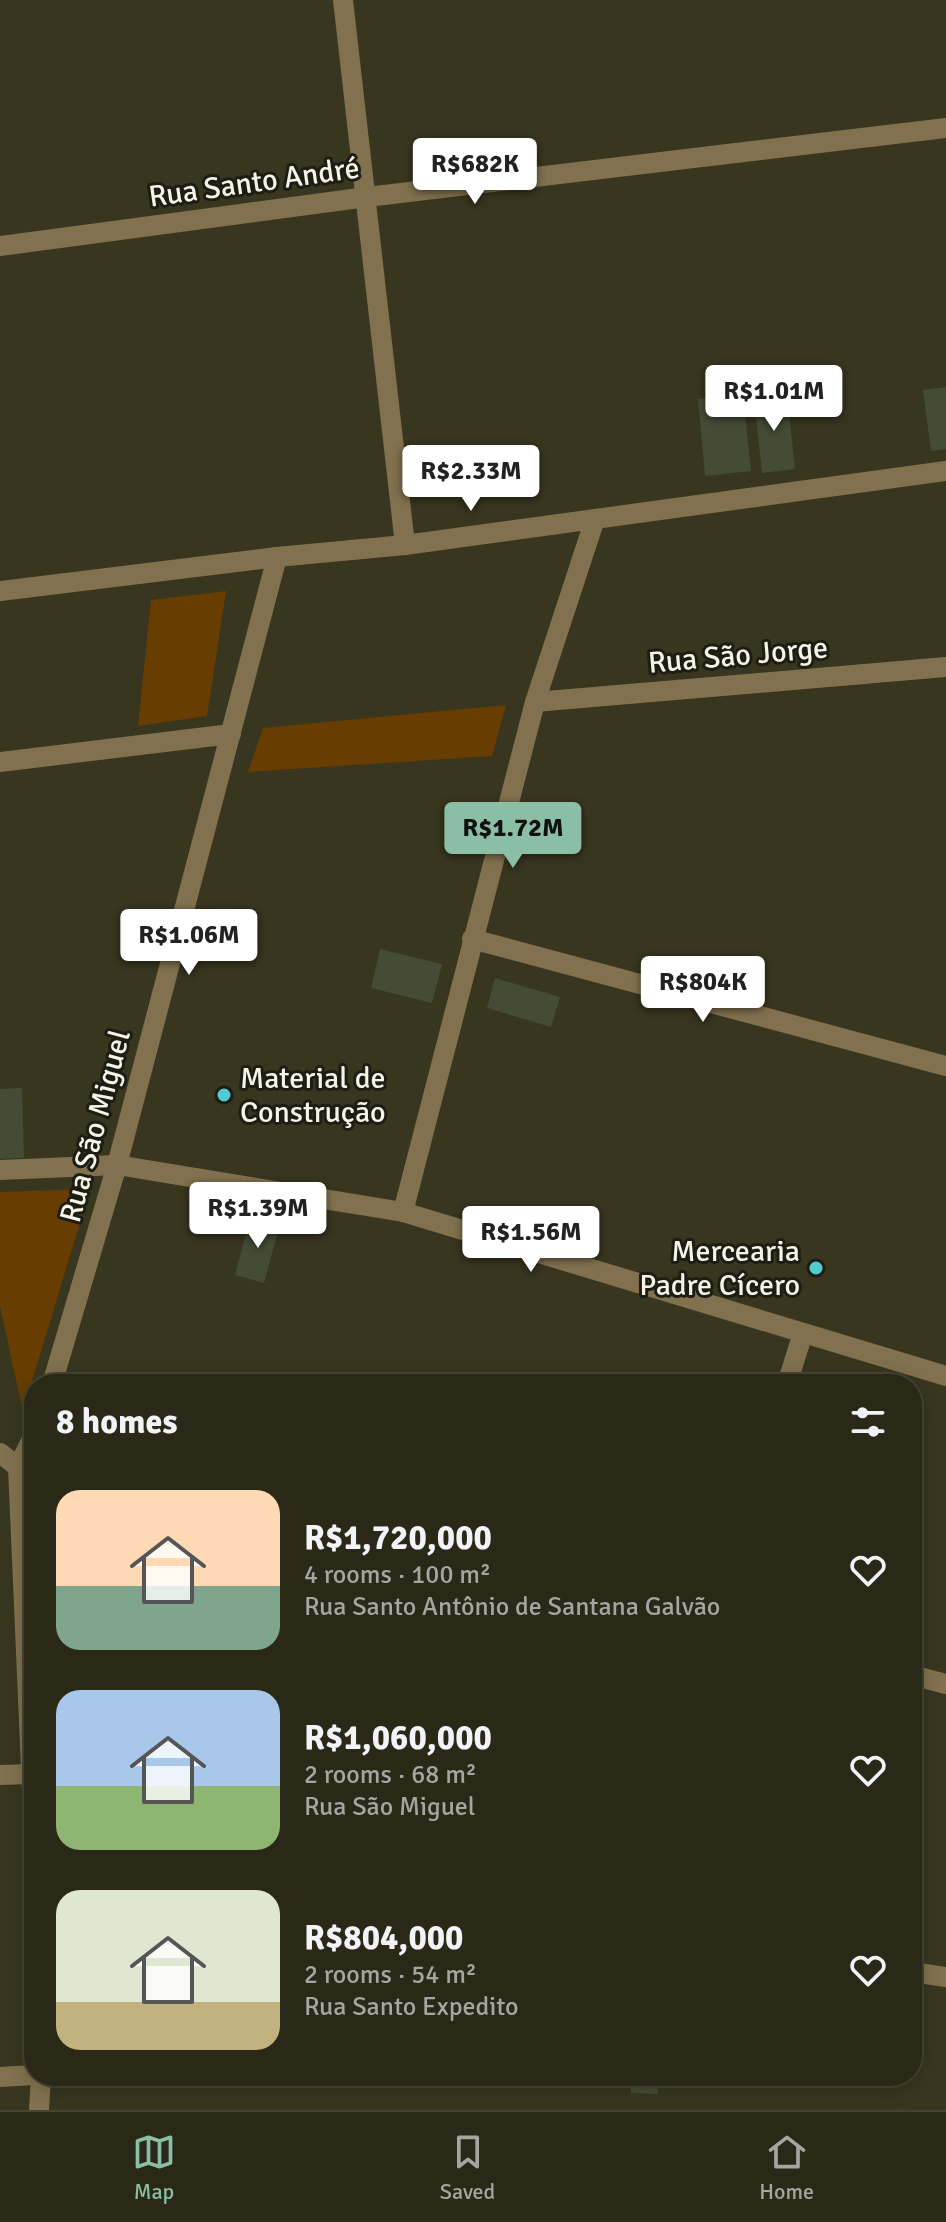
<!DOCTYPE html>
<meta charset="utf-8">
<style>
:root{--surface:#2a2817;--page:#323020;--text:#f1f3f6;--muted:#a5a6a1;--line:#464436;--accent:#8abfa5}
body{margin:0;font-family:Signika,sans-serif;background:var(--page);color:var(--text);height:100vh;display:flex;flex-direction:column;font-size:30px;white-space:nowrap}
*{box-sizing:border-box;margin:0}
p{font-size:26px;color:var(--muted)}
.icon{flex:none;width:44px;height:44px;fill:none;stroke:currentColor;stroke-width:2;stroke-linecap:round;stroke-linejoin:round}
.map{position:relative;flex:1;overflow:hidden}
.panel{position:absolute;left:24px;top:1374px;width:898px;height:712px;display:flex;flex-direction:column;background:var(--surface);border-radius:32px;box-shadow:0 4px 20px #0003,0 0 0 2px var(--line)}
.panel>*{flex:none}
.price{position:absolute;translate:-50% -68px;padding:0 18px;border-radius:8px;background:#fff;color:#222;font-size:26px;line-height:52px;filter:drop-shadow(0 2px 4px #0008)}
.price::after{content:'';position:absolute;left:50%;top:48px;width:24px;height:18px;margin-left:-12px;background:inherit;clip-path:polygon(0 0,100% 0,50% 100%)}
.price.on{background:var(--accent);color:#111}
ul{padding:0;list-style:none}
li{display:flex;align-items:center;gap:24px;height:200px;padding:0 32px}
li span{display:grid;place-items:center;flex:none;width:224px;height:160px;border-radius:24px;color:#555}
li>.icon{margin-inline-start:auto}
span .icon{width:96px;height:96px;fill:#fffc;stroke-width:1}
li b{font-size:34px}
h2{display:flex;justify-content:space-between;align-items:center;height:96px;padding:0 32px;font-size:34px}
.menu{display:flex;justify-content:space-around;align-items:center;height:112px;border-top:2px solid var(--line);background:var(--surface);font-size:22px;color:var(--muted)}
.menu a{display:grid;justify-items:center;gap:4px}
.menu .on{color:var(--accent)}
.map>svg:first-child{display:block}
</style>
<div class="map">
<svg width="946" height="2110" viewBox="0 0 946 2110">
<rect width="100%" height="100%" fill="#38361f"/>
<g fill="#683d00">
<polygon points="226,591 207,716 138,726 151,600"/>
<polygon points="506,705 492,756 248,772 263,728"/>
<polygon points="90,1189 23,1412 0,1306 0,1192"/>
</g>
<g fill="#444c36">
<polygon points="946,387 946,449 931,451 923,390"/>
<polygon points="743,394 751,471 705,476 698,399"/>
<polygon points="787,394 795,469 762,473 754,397"/>
<polygon points="380,949 442,964 432,1003 371,988"/>
<polygon points="495,978 560,997 551,1027 487,1008"/>
<polygon points="22,1088 24,1158 0,1159 0,1089"/>
<polygon points="251,1216 280,1224 264,1283 235,1275"/>
<polygon points="631,2076 656,2076 658,2094 631,2093"/>
</g>
<g fill="none" stroke-linecap="round" stroke-linejoin="round">
<g stroke="#81714e" stroke-width="20">
<polyline points="343,0 405,545"/>
<polyline points="0,246 367,197 946,128"/>
<polyline points="0,591 277,557 405,545 946,471"/>
<polyline points="535,702 946,667"/>
<polyline points="0,762 231,734"/>
<polyline points="472,939 946,1066"/>
<polyline points="0,1170 117,1165 403,1212 946,1376"/>
<polyline points="403,1212 535,702 595,519"/>
<polyline points="52,1384 117,1165 277,557"/>
<polyline points="787,1384 803,1333"/>
<polyline points="34,1435 18,1467 34,1837"/>
<polyline points="0,1453 18,1467"/>
<polyline points="912,1675 946,1684"/>
<polyline points="0,1775 32,1774"/>
<polyline points="912,1972 946,1977"/>
<polyline points="0,2077 34,2075"/>
<polyline points="39,2110 41,2076"/>
</g>
</g>
<g fill="#51ccd2" stroke="#1e1d13" stroke-width="3">
<circle cx="224" cy="1095" r="8"/>
<circle cx="816" cy="1268" r="8"/>
</g>
<g text-anchor="middle" stroke-width="6" stroke-linejoin="round" paint-order="stroke">
<g font-size="30" fill="#f5f5e7" stroke="#1e1d13">
<text transform="translate(254 182) rotate(-8)" y="10">Rua Santo André</text>
<text transform="translate(738 655) rotate(-5)" y="10">Rua São Jorge</text>
<text transform="translate(95 1126) rotate(-75)" y="10">Rua São Miguel</text>
</g>
<g font-size="30" fill="#f5f5e7" stroke="#1e1d13" text-anchor="start">
<text x="240" y="1088">Material de<tspan x="240" dy="34">Construção</tspan></text>
<text x="800" y="1261" text-anchor="end">Mercearia<tspan x="800" dy="34">Padre Cícero</tspan></text>
</g>
</g>
</svg>
<b class="price" style="left:475px;top:206px">R$682K</b>
<b class="price" style="left:774px;top:433px">R$1.01M</b>
<b class="price" style="left:471px;top:513px">R$2.33M</b>
<b class="price on" style="left:513px;top:870px">R$1.72M</b>
<b class="price" style="left:189px;top:977px">R$1.06M</b>
<b class="price" style="left:703px;top:1024px">R$804K</b>
<b class="price" style="left:258px;top:1250px">R$1.39M</b>
<b class="price" style="left:531px;top:1274px">R$1.56M</b>
<section class="panel">
<h2>8 homes<svg class="icon" aria-label="filters" viewBox="0 0 24 24"><path d="M4 7h16M4 17h16"/><circle cx="9" cy="7" r="2"/><circle cx="15" cy="17" r="2"/></svg></h2>
<ul>
<li><span style="background:linear-gradient(#ffd9b3 60%,#7fa58c 0)"><svg class="icon" aria-label="home" viewBox="0 0 24 24"><path d="M3 11l9-7 9 7M6 9v11h12V9"/></svg></span><div><b>R$1,720,000</b><p>4 rooms · 100 m²</p><p>Rua Santo Antônio de Santana Galvão</p></div><svg class="icon" aria-label="heart" viewBox="0 0 24 24"><path d="M12 20l-8-8c-3-5 5-10 8-4 3-6 11-1 8 4z"/></svg></li>
<li><span style="background:linear-gradient(#a9c7e8 60%,#8fb573 0)"><svg class="icon" aria-label="home" viewBox="0 0 24 24"><path d="M3 11l9-7 9 7M6 9v11h12V9"/></svg></span><div><b>R$1,060,000</b><p>2 rooms · 68 m²</p><p>Rua São Miguel</p></div><svg class="icon" aria-label="heart" viewBox="0 0 24 24"><path d="M12 20l-8-8c-3-5 5-10 8-4 3-6 11-1 8 4z"/></svg></li>
<li><span style="background:linear-gradient(#dfe7d0 70%,#c2b280 0)"><svg class="icon" aria-label="home" viewBox="0 0 24 24"><path d="M3 11l9-7 9 7M6 9v11h12V9"/></svg></span><div><b>R$804,000</b><p>2 rooms · 54 m²</p><p>Rua Santo Expedito</p></div><svg class="icon" aria-label="heart" viewBox="0 0 24 24"><path d="M12 20l-8-8c-3-5 5-10 8-4 3-6 11-1 8 4z"/></svg></li>
</ul>
</section>
</div>
<nav class="menu">
<a class="on"><svg class="icon" aria-label="map" viewBox="0 0 24 24"><path d="M3 6l6-2 6 2 6-2v14l-6 2-6-2-6 2zM9 4v14M15 6v14"/></svg>Map</a>
<a><svg class="icon" aria-label="saved" viewBox="0 0 24 24"><path d="M7 4h10v16l-5-4-5 4z"/></svg>Saved</a>
<a><svg class="icon" aria-label="home" viewBox="0 0 24 24"><path d="M3 11l9-7 9 7M6 9v11h12V9"/></svg>Home</a>
</nav>
